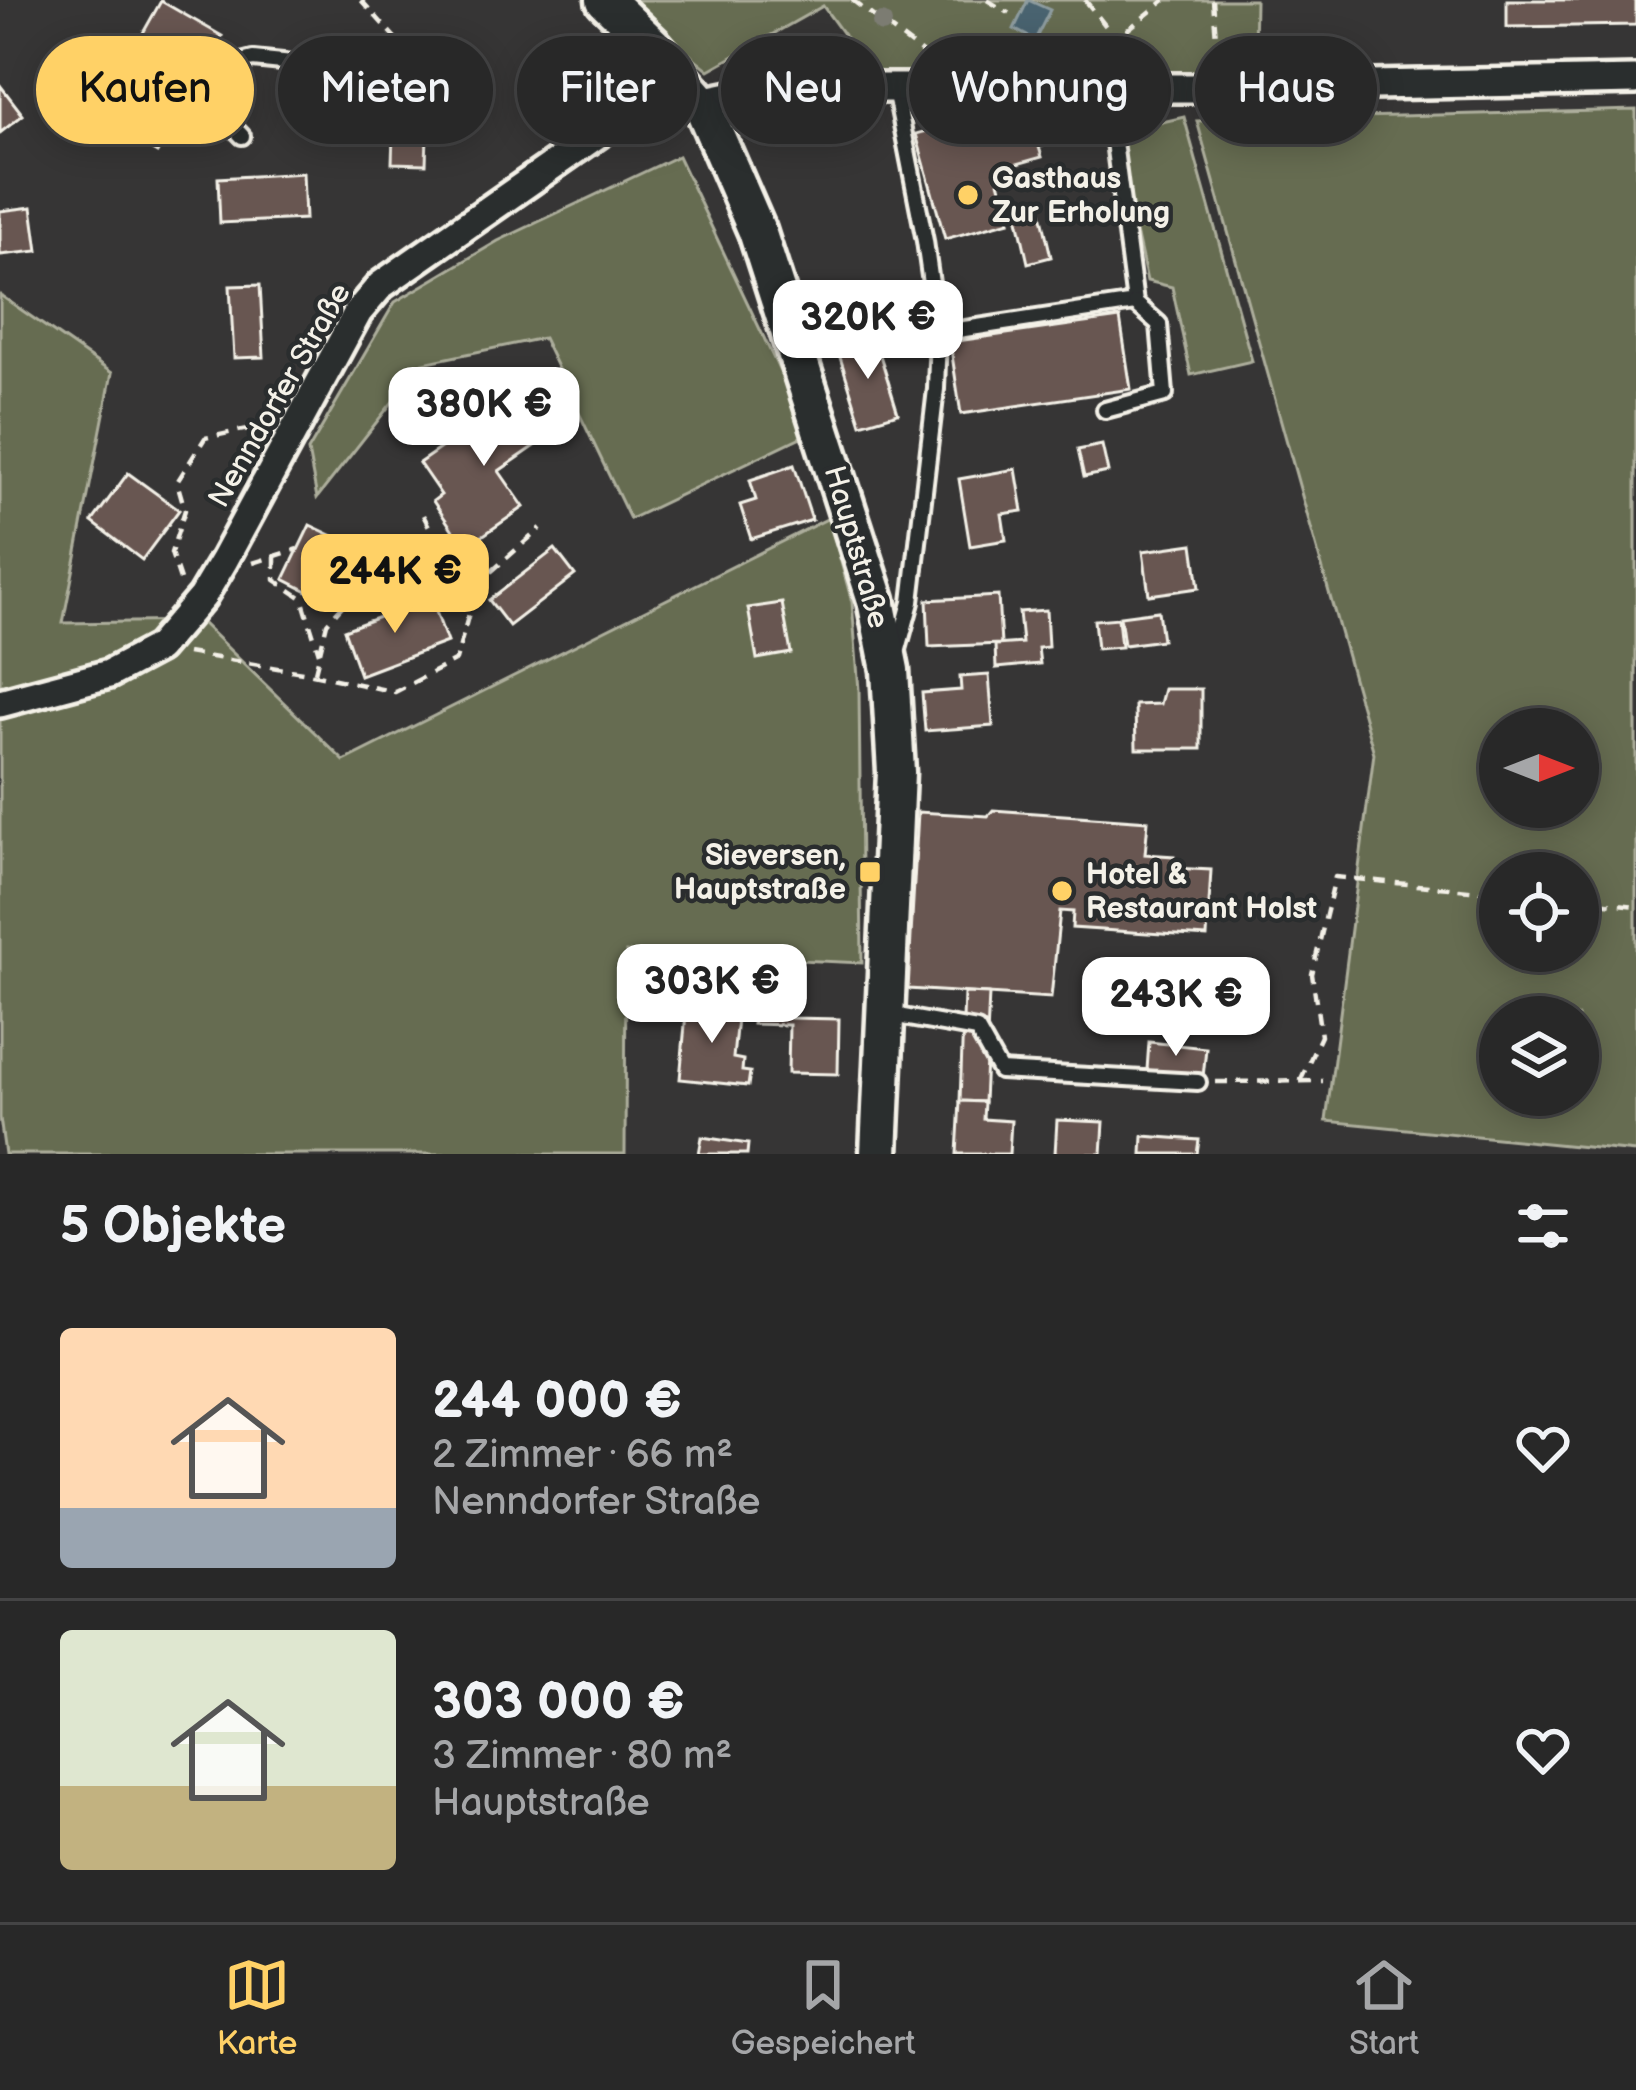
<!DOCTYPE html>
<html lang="de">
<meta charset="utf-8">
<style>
:root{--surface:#282828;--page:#303030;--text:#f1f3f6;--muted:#a5a6a8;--line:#444445;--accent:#ffd166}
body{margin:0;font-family:"Balsamiq Sans",sans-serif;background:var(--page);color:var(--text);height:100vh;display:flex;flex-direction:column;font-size:45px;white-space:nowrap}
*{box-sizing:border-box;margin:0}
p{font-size:39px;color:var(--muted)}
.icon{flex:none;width:66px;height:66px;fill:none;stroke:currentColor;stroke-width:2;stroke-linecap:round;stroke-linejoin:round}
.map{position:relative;height:1154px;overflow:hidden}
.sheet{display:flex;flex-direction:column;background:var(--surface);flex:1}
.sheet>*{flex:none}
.guide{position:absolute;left:36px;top:36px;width:1566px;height:108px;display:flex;gap:24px}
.needle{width:78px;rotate:90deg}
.fabs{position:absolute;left:1479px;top:708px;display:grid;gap:24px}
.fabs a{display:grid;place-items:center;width:120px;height:120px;border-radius:50%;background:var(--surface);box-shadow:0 6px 30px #0003,0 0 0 3px var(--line);font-size:60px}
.price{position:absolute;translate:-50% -102px;padding:0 27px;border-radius:24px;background:#fff;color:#222;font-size:39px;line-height:78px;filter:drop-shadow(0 3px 6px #0008)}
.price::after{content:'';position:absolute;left:50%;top:72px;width:36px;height:27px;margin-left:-18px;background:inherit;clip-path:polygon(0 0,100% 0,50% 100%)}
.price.active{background:var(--accent);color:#111}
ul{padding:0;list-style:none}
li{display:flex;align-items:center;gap:36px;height:300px;padding:0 60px}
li+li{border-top:3px solid var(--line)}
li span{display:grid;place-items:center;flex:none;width:336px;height:240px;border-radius:12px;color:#555}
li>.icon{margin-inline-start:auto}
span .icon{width:144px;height:144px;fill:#fffc;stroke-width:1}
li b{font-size:51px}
h2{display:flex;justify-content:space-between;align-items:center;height:144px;padding:0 60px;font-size:51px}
.chip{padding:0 42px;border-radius:54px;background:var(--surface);box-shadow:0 6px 30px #0003,0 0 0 3px var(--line);font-size:42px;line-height:108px}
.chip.active{background:var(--accent);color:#111}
.tabs{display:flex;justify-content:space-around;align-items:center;height:168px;border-top:3px solid var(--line);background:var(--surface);font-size:33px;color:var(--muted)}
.tabs a{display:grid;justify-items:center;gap:6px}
.tabs .active{color:var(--accent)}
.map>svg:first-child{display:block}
</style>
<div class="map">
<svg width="1636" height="1154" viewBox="0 0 1636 1154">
<rect width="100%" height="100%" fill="#363535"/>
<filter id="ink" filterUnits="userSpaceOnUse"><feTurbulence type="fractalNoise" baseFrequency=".00833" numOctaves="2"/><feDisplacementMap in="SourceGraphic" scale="24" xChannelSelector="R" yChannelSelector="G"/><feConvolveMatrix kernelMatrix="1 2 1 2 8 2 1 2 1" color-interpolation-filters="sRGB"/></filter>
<g filter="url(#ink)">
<g fill="#666c51" stroke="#adae9c" stroke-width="3" fill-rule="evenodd">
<polygon points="621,0 1255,0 1253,97 897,109 823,6 709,70"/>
<path d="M 1636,110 L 1636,1152 L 1326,1121 L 1374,753 L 1197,121 ZM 1500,729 L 1578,729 L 1578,807 L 1500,807 ZM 1500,873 L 1578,873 L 1578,951 L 1500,951 ZM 1500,1017 L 1578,1017 L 1578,1095 L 1500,1095 Z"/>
<polygon points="1184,117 1252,361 1191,375 1172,287 1147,281 1114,133"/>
<polygon points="678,156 809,433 630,519 543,338 423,363 317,498 308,451 395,302 498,241"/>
<polygon points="0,295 112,373 63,623 200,621 344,761 829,518 852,602 859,690 862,963 626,952 625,1154 5,1154 0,1118"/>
</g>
<polygon fill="#4a646f" stroke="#8e9c9f" stroke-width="3" points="1028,0 1050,10 1035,40 1014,29"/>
<g fill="#685651" stroke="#f4f1e8" stroke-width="3">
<polygon points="1507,0 1636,0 1636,25 1507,27"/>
<polygon points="161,1 222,36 192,94 129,58"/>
<polygon points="129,58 192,94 157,153 95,117"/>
<polygon points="0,85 23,115 0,133"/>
<polygon points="1051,115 1058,142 1039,147 1042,157 996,170 1010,221 945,239 916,134 956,123 961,139"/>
<polygon points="393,135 427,135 426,164 392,163"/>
<polygon points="303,173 305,219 220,223 218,178"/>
<polygon points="1039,204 1051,257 1028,263 1016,210"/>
<polygon points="32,207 38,251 0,255 0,211"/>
<polygon points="260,285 264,357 234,358 230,286"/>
<polygon points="1120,318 1131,389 961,414 950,342"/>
<polygon points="875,339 898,413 861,424 838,351"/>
<polygon points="522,392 551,435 499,471 524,507 465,548 433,501 441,495 419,463"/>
<polygon points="1102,445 1108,472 1084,477 1078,450"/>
<polygon points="794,465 812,520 751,539 740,505 756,500 750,480"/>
<polygon points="1016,469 1023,511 1002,514 1006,540 970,546 959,479"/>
<polygon points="128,473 179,510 142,560 92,522"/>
<polygon points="310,525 350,544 323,599 284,579"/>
<polygon points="1193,544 1199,588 1149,595 1143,551"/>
<polygon points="555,549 575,575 509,626 489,600"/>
<polygon points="998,596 1001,644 929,647 927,600"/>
<polygon points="431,598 447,642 360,675 344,630"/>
<polygon points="782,603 791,653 757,659 748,608"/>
<polygon points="1046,610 1048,647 1038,648 1040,664 996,668 995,645 1022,643 1019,612"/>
<polygon points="1158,611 1162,640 1124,645 1120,616"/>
<polygon points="1118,618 1121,647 1097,649 1094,620"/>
<polygon points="989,675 993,726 925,731 922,693 961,690 960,677"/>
<polygon points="1164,689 1201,689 1201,749 1136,749 1135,705 1160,704"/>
<polygon points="993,810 1148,821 1145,854 1174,856 1173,868 1211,870 1207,937 1072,928 1073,912 1060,911 1051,998 908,989 918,812 988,816"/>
<polygon points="964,993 989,994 984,1102 960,1101"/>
<polygon points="753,1001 792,1002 791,1018 839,1019 838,1074 788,1073 789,1025 753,1024"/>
<polygon points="687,1003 738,1008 733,1058 743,1060 742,1071 750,1072 748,1086 680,1079"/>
<polygon points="1149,1042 1206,1048 1203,1077 1147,1070"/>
<polygon points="960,1101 984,1102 983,1119 1011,1121 1009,1154 957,1154"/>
<polygon points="1057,1120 1104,1122 1102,1154 1055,1154"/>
<polygon points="1143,1136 1199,1140 1197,1154 1142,1154"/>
<polygon points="702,1137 748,1144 747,1154 699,1154"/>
</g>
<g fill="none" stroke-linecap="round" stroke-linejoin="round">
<g stroke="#f4f1e8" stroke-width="22">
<g id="service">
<polyline points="895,89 925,241 938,333 936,389 911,602 897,653"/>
<path d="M 242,136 C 217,111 213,97 230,65 L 253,59 L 391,73"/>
<polyline points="938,333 1135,303 1107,88"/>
<polyline points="1105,410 1165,394 1159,324 1135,303"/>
<polyline points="886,1014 977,1030 1000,1071 1198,1082"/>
</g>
</g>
<g stroke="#f4f1e8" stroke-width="36">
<polyline id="minor" points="0,703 109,674 158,648 202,597 224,560 358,312 381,285 609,126 644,106 701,102 768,88 1219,88 1636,80"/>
</g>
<g stroke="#f4f1e8" stroke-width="45">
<polyline id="tertiary" points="605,0 653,46 701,102 757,231 876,600 890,670 896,772 879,1154"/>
</g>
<g stroke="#f4f1e8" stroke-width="4.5" stroke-dasharray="12 9" stroke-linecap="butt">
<polyline points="361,0 424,70"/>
<polyline points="852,0 931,60"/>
<polyline points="987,0 1009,13"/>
<polyline points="1085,0 1116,39 1165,0"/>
<polyline points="1213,0 1218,64"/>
<polyline points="423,515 471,605"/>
<polyline points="275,556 275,580 302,598 319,653"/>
<polyline points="253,563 298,549"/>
<polyline points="180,580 171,553 185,510 177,482 205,438 248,429"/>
<polyline points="187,653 308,673 395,692 456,660 477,584 541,528"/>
<polyline points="315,672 327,623 382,561 438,543"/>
<polyline points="1578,900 1636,906"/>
<polyline points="1300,1081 1321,1036 1312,974 1335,877 1500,893"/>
<polyline points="1216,1082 1323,1081"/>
</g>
<use href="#service" stroke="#2a2d2e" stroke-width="14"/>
<use href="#minor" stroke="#2a2d2e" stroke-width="27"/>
<use href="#tertiary" stroke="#2a2d2e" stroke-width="36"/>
</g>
<g fill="#7b7b72">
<circle cx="882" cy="23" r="10"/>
<circle cx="978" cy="110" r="10"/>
</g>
</g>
<g fill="#ffd166" stroke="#2a2d2e" stroke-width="4.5">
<circle cx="968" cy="195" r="12"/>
<rect x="858" y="860" width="24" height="24" rx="6"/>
<circle cx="1062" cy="891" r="12"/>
</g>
<g text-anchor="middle" stroke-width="9" stroke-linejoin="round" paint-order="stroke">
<g font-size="30" font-weight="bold" fill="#f4f1e8" stroke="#2a2d2e" text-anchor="start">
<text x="992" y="188">Gasthaus<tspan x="992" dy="34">Zur Erholung</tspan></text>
<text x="846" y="865" text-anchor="end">Sieversen,<tspan x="846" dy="34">Hauptstraße</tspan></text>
<text x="1086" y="884">Hotel &amp;<tspan x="1086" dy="34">Restaurant Holst</tspan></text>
</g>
<g font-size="30" fill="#f4f1e8" stroke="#2a2d2e">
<text transform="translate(279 395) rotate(-60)" y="10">Nenndorfer Straße</text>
<text transform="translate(857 547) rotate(74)" y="10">Hauptstraße</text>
</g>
</g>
</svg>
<div class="fabs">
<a><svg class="needle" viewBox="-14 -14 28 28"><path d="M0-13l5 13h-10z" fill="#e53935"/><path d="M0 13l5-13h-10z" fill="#a5a6a8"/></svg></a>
<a><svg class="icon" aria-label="locate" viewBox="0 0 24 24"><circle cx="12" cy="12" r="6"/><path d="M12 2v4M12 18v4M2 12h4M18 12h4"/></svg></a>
<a><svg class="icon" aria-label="layers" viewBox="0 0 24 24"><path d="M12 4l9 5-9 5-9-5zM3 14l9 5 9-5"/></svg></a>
</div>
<b class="price" style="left:868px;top:382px">320K €</b>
<b class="price" style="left:484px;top:469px">380K €</b>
<b class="price active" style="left:395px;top:636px">244K €</b>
<b class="price" style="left:712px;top:1046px">303K €</b>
<b class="price" style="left:1176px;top:1059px">243K €</b>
<div class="guide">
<a class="chip active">Kaufen</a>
<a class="chip">Mieten</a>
<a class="chip">Filter</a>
<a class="chip">Neu</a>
<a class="chip">Wohnung</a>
<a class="chip">Haus</a>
</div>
</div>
<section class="sheet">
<h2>5 Objekte<svg class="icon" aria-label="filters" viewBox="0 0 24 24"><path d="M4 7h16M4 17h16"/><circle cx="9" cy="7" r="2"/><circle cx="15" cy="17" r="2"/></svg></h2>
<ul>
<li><span style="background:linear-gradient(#ffd9b3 75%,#9aa5b1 0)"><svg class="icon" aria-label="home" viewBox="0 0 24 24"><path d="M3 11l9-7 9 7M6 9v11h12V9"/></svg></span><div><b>244 000 €</b><p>2 Zimmer · 66 m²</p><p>Nenndorfer Straße</p></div><svg class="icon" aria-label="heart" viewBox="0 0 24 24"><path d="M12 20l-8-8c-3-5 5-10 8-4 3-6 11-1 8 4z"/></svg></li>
<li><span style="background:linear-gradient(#dfe7d0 65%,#c2b280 0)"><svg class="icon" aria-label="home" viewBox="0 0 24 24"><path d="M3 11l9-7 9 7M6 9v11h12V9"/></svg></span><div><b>303 000 €</b><p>3 Zimmer · 80 m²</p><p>Hauptstraße</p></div><svg class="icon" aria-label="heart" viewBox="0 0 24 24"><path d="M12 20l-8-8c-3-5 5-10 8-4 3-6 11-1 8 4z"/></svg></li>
</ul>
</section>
<nav class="tabs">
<a class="active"><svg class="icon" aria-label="map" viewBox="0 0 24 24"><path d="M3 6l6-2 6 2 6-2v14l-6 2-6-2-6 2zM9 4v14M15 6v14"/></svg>Karte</a>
<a><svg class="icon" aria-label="saved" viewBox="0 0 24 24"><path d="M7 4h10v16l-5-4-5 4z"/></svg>Gespeichert</a>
<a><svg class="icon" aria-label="home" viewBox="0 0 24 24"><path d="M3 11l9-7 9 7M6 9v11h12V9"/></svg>Start</a>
</nav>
